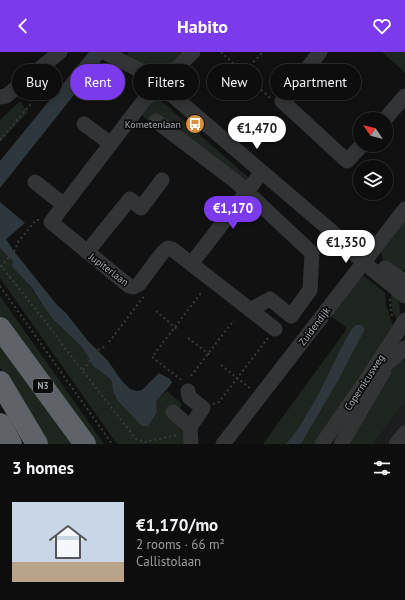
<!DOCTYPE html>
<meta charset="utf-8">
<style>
:root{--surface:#0d0d0e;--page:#161617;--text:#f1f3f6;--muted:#9a9c9e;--line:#2d2d2e;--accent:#7c3aed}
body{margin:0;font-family:"PT Sans",sans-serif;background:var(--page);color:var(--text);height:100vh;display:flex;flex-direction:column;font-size:15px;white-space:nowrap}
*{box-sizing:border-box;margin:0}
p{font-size:13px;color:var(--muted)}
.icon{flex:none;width:22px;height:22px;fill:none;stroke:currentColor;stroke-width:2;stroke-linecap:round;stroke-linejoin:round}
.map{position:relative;height:392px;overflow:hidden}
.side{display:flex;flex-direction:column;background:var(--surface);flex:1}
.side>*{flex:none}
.guide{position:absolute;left:12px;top:12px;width:381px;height:36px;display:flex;gap:8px}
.needle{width:26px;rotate:305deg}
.tools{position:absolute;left:353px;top:60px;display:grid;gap:8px}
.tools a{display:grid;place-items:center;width:40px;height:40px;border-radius:50%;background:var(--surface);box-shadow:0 2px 10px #0003,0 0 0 1px var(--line);font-size:20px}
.price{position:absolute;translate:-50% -34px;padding:0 9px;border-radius:14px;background:#fff;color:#222;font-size:13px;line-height:26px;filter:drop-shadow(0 1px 2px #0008)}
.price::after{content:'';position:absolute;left:50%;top:24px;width:12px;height:9px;margin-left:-6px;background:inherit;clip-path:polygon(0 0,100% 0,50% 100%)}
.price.current{background:var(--accent);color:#fff}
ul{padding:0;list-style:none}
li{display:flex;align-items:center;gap:12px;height:100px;padding:0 12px}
li span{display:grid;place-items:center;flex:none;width:112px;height:80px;border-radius:0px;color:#555}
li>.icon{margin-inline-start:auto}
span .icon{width:48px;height:48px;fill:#fffc;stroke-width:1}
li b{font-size:17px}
h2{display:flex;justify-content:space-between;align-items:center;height:48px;padding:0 12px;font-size:17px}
.chip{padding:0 14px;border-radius:18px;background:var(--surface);box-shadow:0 2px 10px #0003,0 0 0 1px var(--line);font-size:14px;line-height:36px}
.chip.current{background:var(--accent);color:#fff}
header{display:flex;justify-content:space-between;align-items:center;height:52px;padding:0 12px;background:var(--accent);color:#fff;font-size:18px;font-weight:700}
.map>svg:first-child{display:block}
</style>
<header><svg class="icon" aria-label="back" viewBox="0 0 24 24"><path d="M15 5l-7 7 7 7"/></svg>Habito<svg class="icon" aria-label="heart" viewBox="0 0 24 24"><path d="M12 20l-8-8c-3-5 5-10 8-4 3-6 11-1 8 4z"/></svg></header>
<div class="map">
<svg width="405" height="392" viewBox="0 0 405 392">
<rect width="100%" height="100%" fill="#111112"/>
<polygon fill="#1d1d1f" points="405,350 405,392 373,392"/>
<g fill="#1e241e">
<polygon points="128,0 184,0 164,21 161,22 127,4"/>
<polygon points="382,0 405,0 405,21"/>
<polygon points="157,45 250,127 245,134 153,73 140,62"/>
<polygon points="20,49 28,60 0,90 0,68"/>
<polygon points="405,168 405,218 397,218 382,207 381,200"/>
<polygon points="0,196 13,210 44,255 81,294 89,306 93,314 109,326 112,330 113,339 139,371 157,360 156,350 159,345 167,339 182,352 173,366 185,383 189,392 117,392 0,226"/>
<polygon points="364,224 385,241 386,253 393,273 315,392 301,392 338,329 364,279 364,276 340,298 318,343 298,377 288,390 286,392 263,392 346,278 346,275 329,263 357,226 359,228"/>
<polygon points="391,242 399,248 400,262 397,269 392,258"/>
<polygon points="0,244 104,392 88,392 0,267"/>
<polygon points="0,286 75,392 48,392 0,315"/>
<polygon points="400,305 405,310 405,350 373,392 345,392"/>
</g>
<g fill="#2e373b">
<polygon points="89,0 108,0 0,136 0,109"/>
<path d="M 0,150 L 25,171 L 6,187 L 13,198 L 57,253 L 66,261 L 88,289 L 108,309 L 122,329 L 130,337 L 137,339 L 142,338 L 159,321 L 170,327 L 172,330 C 168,338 161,342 156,350 L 157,360 L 148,374 L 142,374 L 139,371 L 118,349 L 113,339 L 112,330 L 109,326 L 93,314 L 89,306 L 81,294 L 55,269 L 44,255 L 32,236 L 12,214 L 13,210 L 0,196 Z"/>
<polygon points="356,273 362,273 364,276 364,279 338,329 301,392 286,392 298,377 318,343 340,298 351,278"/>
</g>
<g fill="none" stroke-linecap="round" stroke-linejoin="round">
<g stroke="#383b3d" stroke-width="2" stroke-dasharray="2 3" stroke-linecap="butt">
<polyline points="221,0 271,47"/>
<polyline points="243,21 263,0"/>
<polyline points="0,88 30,53 32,46 30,41"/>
<polyline points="0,213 49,274 64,295 136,387 145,390 178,383"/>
<polyline points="1,215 15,198 18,190 36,168 40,168"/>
<polyline points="0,234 112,392"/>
<polyline points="390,247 391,261 393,265"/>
<polyline points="156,259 177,277"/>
<polyline points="188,286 210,303"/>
<polyline points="109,290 145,243"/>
<polyline points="221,313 251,337"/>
<polyline points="83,318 98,298 106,294"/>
<polyline points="191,324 234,268"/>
<polyline points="181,328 152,305 201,241"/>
<polyline points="213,352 219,350 268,286"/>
</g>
<g stroke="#323436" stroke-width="15">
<polyline points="104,0 165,31"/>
<polyline points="193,0 171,22 165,31 145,47 51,170 129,234 133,235 139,232 163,200 168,196 172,197 275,277"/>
<polyline points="320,0 282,49 347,109 362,93"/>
<polyline points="165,31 169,41 179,49 330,178 363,210 405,244"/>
<polyline points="0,45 6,44 60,0"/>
<polyline points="385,67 405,44"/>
<polyline points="156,69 235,129 312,201 310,238 291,264 270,247 250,258"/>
<polyline points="84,72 111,92"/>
<polyline points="35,130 64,153"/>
<polyline points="87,200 130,147 141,156 162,128"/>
<polyline points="192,211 262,120"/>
<polyline points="385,216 405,230"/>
<polyline points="389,310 405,296"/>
<polyline points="188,339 189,345 203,356 190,375 191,392"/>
<polyline points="173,360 190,375"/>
<polyline points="223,392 405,157"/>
<polyline points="322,392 364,331 405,268"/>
<polyline points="341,392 384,319"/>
<polyline points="396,392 405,381"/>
</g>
<g stroke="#5f6267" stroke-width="22">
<polyline points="0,276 85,392"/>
<polyline points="0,330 37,392"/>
<polyline points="0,372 11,392"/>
</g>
</g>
<defs>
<g id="bus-disc" transform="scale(1)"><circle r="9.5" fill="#db8f40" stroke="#0c0c0d"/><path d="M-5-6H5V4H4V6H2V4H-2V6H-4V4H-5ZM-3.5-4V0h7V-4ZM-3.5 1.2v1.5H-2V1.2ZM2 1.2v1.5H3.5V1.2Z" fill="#fff"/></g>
</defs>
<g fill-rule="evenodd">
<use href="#bus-disc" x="195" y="72"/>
</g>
<g text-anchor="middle" stroke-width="3.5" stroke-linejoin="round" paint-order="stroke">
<rect fill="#0c0c0d" stroke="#767b80" stroke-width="1" x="33" y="327" width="20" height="14" rx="3"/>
<g font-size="9" font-weight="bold" fill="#a4aab1">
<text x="43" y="337">N3</text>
</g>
<g font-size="10" fill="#a4aab1" stroke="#0c0c0d" text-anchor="end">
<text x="181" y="76">Kometenlaan</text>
</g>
<g font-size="10" fill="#a4aab1" stroke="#0c0c0d">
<text transform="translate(109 217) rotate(37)" y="4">Jupiterlaan</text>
<text transform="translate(314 274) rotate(-53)" y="4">Zuidendijk</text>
<text transform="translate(364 330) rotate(-57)" y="4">Copernicusweg</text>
</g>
</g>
</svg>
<div class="tools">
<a><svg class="needle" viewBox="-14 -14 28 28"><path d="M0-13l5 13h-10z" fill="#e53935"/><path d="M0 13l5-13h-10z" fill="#9a9c9e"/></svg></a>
<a><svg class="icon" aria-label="layers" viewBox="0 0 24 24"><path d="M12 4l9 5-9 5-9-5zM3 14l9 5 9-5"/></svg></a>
</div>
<b class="price" style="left:257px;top:98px">€1,470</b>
<b class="price current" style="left:233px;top:178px">€1,170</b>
<b class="price" style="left:346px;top:212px">€1,350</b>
<div class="guide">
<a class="chip">Buy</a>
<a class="chip current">Rent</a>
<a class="chip">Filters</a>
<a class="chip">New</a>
<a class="chip">Apartment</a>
</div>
</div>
<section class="side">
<h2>3 homes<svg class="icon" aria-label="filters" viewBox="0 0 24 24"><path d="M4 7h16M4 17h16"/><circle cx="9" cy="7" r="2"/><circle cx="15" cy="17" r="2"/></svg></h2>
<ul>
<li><span style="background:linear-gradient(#c9d6e8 75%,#b9a48a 0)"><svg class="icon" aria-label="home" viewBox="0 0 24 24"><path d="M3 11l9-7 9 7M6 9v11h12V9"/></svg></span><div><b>€1,170/mo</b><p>2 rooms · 66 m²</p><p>Callistolaan</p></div></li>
</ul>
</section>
